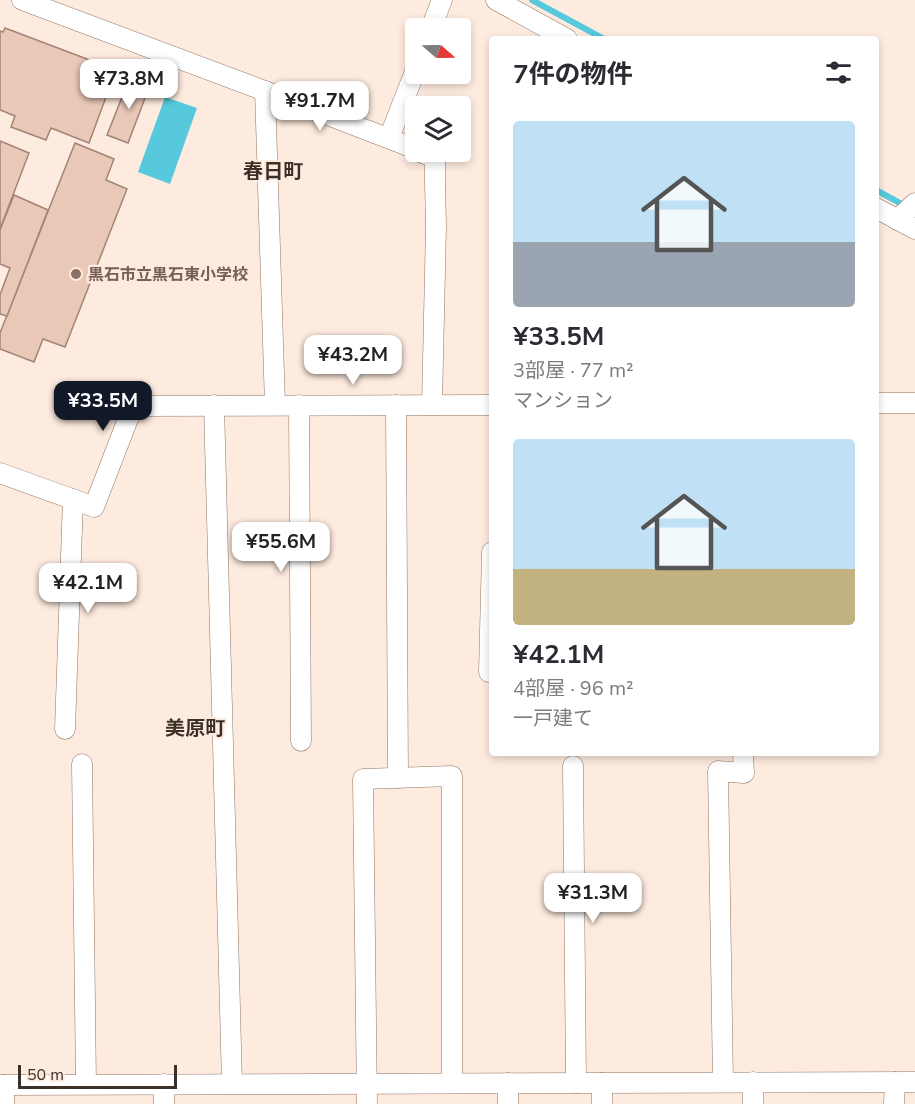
<!DOCTYPE html>
<html lang="ja">
<meta charset="utf-8">
<style>
:root{--surface:#fff;--page:#f7f7f7;--text:#2b2b33;--muted:#7c7c81;--accent:#111827}
body{margin:0;font-family:"Nunito Sans","Noto Sans JP",sans-serif;background:var(--page);color:var(--text);height:100vh;display:flex;flex-direction:column;font-size:22px;white-space:nowrap}
*{box-sizing:border-box;margin:0}
p{font-size:20px;color:var(--muted)}
.icon{flex:none;width:33px;height:33px;fill:none;stroke:currentColor;stroke-width:2;stroke-linecap:round;stroke-linejoin:round}
.map{position:relative;flex:1;overflow:hidden}
.panel{position:absolute;left:489px;top:36px;width:390px;height:720px;display:flex;flex-direction:column;background:var(--surface);border-radius:6px;box-shadow:0 3px 9px #0003}
.panel>*{flex:none}
.needle{width:39px;rotate:110deg}
.fabs{position:absolute;left:405px;top:18px;display:grid;gap:12px}
.fabs a{display:grid;place-items:center;width:66px;height:66px;border-radius:6px;background:var(--surface);box-shadow:0 3px 9px #0003;font-size:30px}
.scale{position:absolute;left:18px;bottom:15px;width:159px;box-sizing:border-box;padding-left:6px;border:3px solid #3b3027;border-top:0;font-size:16px;line-height:21px;white-space:nowrap;color:#3b3027;-webkit-text-stroke:4px #feebdf;paint-order:stroke}
.price{position:absolute;translate:-50% -51px;padding:0 14px;border-radius:12px;background:#fff;color:#222;font-size:20px;line-height:39px;filter:drop-shadow(0 2px 3px #0008)}
.price::after{content:'';position:absolute;left:50%;top:36px;width:18px;height:14px;margin-left:-9px;background:inherit;clip-path:polygon(0 0,100% 0,50% 100%)}
.price.active{background:var(--accent);color:#fff}
ul{padding:0;list-style:none}
li{display:grid;align-content:center;gap:12px;height:318px;padding:0 24px}
li span{display:grid;place-items:center;height:186px;border-radius:6px;color:#555}
li>.icon{margin-inline-start:auto}
span .icon{width:108px;height:108px;fill:#fffc;stroke-width:1}
li b{font-size:26px}
h2{display:flex;justify-content:space-between;align-items:center;height:72px;padding:0 24px;font-size:26px}
.map>svg:first-child{display:block}
</style>
<div class="map">
<svg width="915" height="1104" viewBox="0 0 915 1104">
<rect width="100%" height="100%" fill="#feebdf"/>
<polygon fill="#57c9dd" points="165,97 197,108 170,184 138,172"/>
<g fill="none" stroke-linecap="round" stroke-linejoin="round">
<g stroke="#57c9dd" stroke-width="6">
<polyline points="532,0 604,39"/>
<polyline points="876,190 907,207"/>
</g>
</g>
<g fill="#e9c8b8" stroke="#a38375" stroke-width="1.5">
<polygon points="5,28 116,70 89,143 51,128 46,140 11,127 15,116 0,110 0,31 3,32"/>
<polygon points="130,77 150,85 128,143 107,135"/>
<polygon points="0,141 29,153 0,229"/>
<polygon points="75,143 114,159 106,180 127,189 65,347 43,339 34,362 0,349 0,333"/>
<polygon points="14,195 48,210 7,316 0,314 0,295 10,268 0,264 0,230"/>
</g>
<g fill="none" stroke-linecap="round" stroke-linejoin="round">
<g stroke="#8f7562" stroke-width="21">
<g id="minor">
<polyline points="22,0 265,91 416,149"/>
<polyline points="496,0 567,39"/>
<polyline points="431,28 442,0"/>
<polyline points="265,91 275,405"/>
<polyline points="389,138 416,69"/>
<polyline points="420,152 435,158 435,183 436,227 432,405"/>
<polyline points="876,208 915,229"/>
<polyline points="897,220 915,203"/>
<polyline points="876,403 915,403"/>
<polyline points="214,405 232,1084"/>
<polyline points="299,405 301,741"/>
<polyline points="396,405 398,778"/>
<polyline points="0,473 94,507 133,406 492,405"/>
<polyline points="489,672 492,552"/>
<polyline points="65,729 73,499"/>
<polyline points="82,764 86,1084"/>
<polyline points="573,766 576,1083"/>
<polyline points="723,1082 718,771 744,773 743,753"/>
<polyline points="753,1082 753,1104"/>
<polyline points="508,1083 508,1104"/>
<polyline points="602,1083 602,1104"/>
<polyline points="164,1084 164,1104"/>
<polyline points="0,1085 915,1082"/>
<polyline points="4,1085 4,1104"/>
<polyline points="367,1104 363,779 452,776 452,1083"/>
<polyline points="894,1104 895,1082"/>
</g>
</g>
<use href="#minor" stroke="#fff" stroke-width="20"/>
</g>
<circle fill="#8d6e63" stroke="#feebdf" stroke-width="2" cx="76" cy="274" r="6"/>
<g text-anchor="middle" stroke-width="4.5" stroke-linejoin="round" paint-order="stroke">
<g font-size="16" font-weight="bold" fill="#785e54" stroke="#feebdf" text-anchor="start">
<text x="88" y="280">黒石市立黒石東小学校</text>
</g>
<g font-size="20" font-weight="bold" fill="#3b3027" stroke="#feebdf">
<text x="273" y="178">春日町</text>
<text x="195" y="735">美原町</text>
</g>
</g>
</svg>
<div class="fabs">
<a><svg class="needle" viewBox="-14 -14 28 28"><path d="M0-13l5 13h-10z" fill="#e53935"/><path d="M0 13l5-13h-10z" fill="#7c7c81"/></svg></a>
<a><svg class="icon" aria-label="layers" viewBox="0 0 24 24"><path d="M12 4l9 5-9 5-9-5zM3 14l9 5 9-5"/></svg></a>
</div>
<div class="scale">50 m</div>
<b class="price" style="left:129px;top:110px">¥73.8M</b>
<b class="price" style="left:320px;top:132px">¥91.7M</b>
<b class="price" style="left:353px;top:386px">¥43.2M</b>
<b class="price active" style="left:103px;top:432px">¥33.5M</b>
<b class="price" style="left:281px;top:573px">¥55.6M</b>
<b class="price" style="left:88px;top:614px">¥42.1M</b>
<b class="price" style="left:593px;top:924px">¥31.3M</b>
<section class="panel">
<h2>7件の物件<svg class="icon" aria-label="filters" viewBox="0 0 24 24"><path d="M4 7h16M4 17h16"/><circle cx="9" cy="7" r="2"/><circle cx="15" cy="17" r="2"/></svg></h2>
<ul>
<li><span style="background:linear-gradient(#bfe0f5 65%,#9aa5b1 0)"><svg class="icon" aria-label="home" viewBox="0 0 24 24"><path d="M3 11l9-7 9 7M6 9v11h12V9"/></svg></span><div><b>¥33.5M</b><p>3部屋 · 77 m²</p><p>マンション</p></div></li>
<li><span style="background:linear-gradient(#bfe0f5 70%,#c2b280 0)"><svg class="icon" aria-label="home" viewBox="0 0 24 24"><path d="M3 11l9-7 9 7M6 9v11h12V9"/></svg></span><div><b>¥42.1M</b><p>4部屋 · 96 m²</p><p>一戸建て</p></div></li>
</ul>
</section>
</div>
